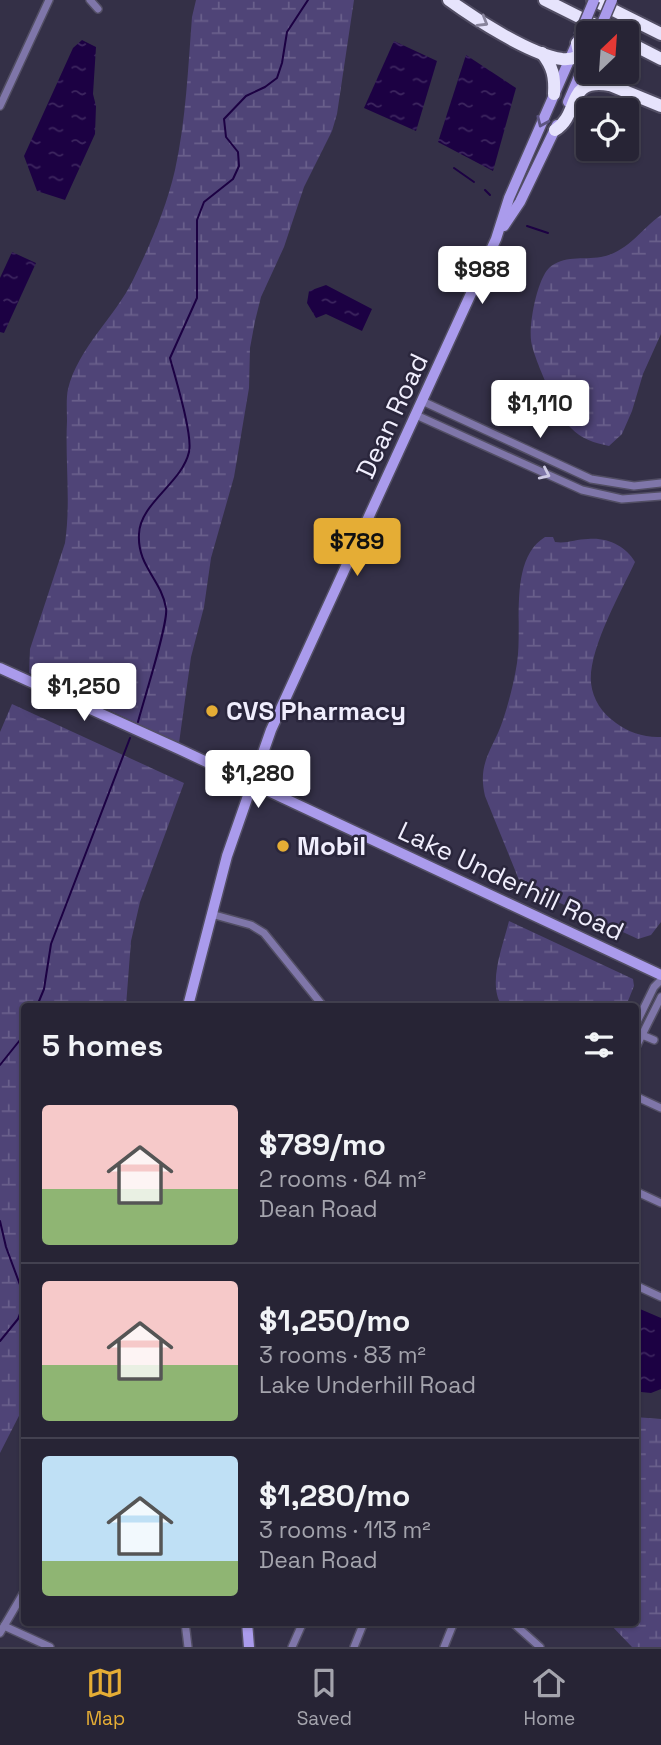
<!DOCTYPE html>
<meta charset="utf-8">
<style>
:root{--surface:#272435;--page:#2f2c3d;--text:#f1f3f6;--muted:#a4a4ad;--line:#434150;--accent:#e5ad35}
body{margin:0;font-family:"Space Grotesk",sans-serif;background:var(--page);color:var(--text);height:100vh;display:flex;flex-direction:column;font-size:26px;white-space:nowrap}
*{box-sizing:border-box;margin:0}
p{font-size:23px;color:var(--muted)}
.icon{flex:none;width:38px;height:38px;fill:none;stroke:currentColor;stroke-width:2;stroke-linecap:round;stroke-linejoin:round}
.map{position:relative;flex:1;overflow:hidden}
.details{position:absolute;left:21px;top:1003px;width:618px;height:623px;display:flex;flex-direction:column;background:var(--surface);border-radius:7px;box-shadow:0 2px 5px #0004,0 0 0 2px var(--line)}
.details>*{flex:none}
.needle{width:46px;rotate:25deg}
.buttons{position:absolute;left:576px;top:21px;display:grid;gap:14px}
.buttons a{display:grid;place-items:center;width:63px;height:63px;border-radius:7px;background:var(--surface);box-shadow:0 2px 5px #0004,0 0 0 2px var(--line);font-size:35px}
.price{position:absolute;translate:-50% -60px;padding:0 16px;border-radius:7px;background:#fff;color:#222;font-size:23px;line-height:46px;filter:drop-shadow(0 2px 4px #0008)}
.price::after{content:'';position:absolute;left:50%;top:42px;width:21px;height:16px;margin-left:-10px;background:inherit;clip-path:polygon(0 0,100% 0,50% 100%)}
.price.current{background:var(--accent);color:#111}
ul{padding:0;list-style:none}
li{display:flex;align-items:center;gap:21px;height:175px;padding:0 21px}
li+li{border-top:2px solid var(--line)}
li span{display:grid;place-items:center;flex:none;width:196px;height:140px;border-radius:7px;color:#555}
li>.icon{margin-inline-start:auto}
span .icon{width:84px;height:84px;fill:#fffc;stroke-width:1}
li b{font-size:30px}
h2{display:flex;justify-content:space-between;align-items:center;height:84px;padding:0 21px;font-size:30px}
.tabs{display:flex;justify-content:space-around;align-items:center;height:98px;border-top:2px solid var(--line);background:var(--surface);font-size:19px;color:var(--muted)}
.tabs a{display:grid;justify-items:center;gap:4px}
.tabs .current{color:var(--accent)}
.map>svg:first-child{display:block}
</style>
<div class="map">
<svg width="661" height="1647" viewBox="0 0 661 1647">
<defs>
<pattern id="wetland-marsh" width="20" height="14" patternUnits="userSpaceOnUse" patternTransform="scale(1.75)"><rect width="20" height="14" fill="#4f4477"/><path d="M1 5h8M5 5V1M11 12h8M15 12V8" fill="none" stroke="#695f8b"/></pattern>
<pattern id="water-ripples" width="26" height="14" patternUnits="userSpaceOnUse" patternTransform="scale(1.75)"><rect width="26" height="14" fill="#1c0143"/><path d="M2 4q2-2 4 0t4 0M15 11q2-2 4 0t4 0" fill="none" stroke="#3d265f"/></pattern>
</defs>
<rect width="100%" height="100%" fill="#343047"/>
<g fill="url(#wetland-marsh)">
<path d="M 196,0 L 354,0 L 337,114 L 332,131 L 304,187 L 284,247 L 261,297 L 255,321 L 250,348 L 249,388 L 234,477 L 211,558 L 204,607 L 191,657 L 179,743 L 29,673 L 30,649 L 65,543 C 71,503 65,461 67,421 C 67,411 66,398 68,389 C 78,348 115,317 133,280 C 150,245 166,209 175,170 C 186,120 188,68 192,17 Z"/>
<path d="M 661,215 L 661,334 L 643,374 L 632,411 L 622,434 L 609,446 C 595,443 581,439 571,428 C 560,417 532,355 531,340 C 529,323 537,280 549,268 C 563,255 583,260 601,257 C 628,252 640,230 661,215 Z"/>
<path d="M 545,537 L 553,537 L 555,542 C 567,544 576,539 588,539 C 607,537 626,546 635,562 C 621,592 588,650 591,683 C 593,700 602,713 616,723 C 628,732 645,738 661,737 L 661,922 L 651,935 L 638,939 L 521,885 L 485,796 C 477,762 493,750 503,720 C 509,702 514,682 517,663 C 523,625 508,560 545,537 Z"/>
<polygon points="12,704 184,783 140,902 131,941 126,1006 24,1006 24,1406 0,1453 0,732"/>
<path d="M 509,921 L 633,979 L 634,986 L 626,1006 L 502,1006 C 487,984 503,946 509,921 Z"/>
<polygon points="635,1417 661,1419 661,1647 632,1647 608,1622 635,1622"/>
</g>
<g fill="url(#water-ripples)">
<polygon points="82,40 96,47 93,94 96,106 95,134 65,200 37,191 24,156 73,48"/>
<polygon points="394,41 437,61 416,131 364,108"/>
<polygon points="466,55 516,88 493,171 438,142"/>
<polygon points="12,252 36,263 4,333 0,332 0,278"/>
<polygon points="326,285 372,309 362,331 326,314 316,318 307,303 309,291"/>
<polygon points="640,1309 661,1318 661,1389 651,1393 641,1392 635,1384 635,1312"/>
</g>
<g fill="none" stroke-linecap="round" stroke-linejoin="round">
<g stroke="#1c0143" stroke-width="2">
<polyline points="454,168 474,182"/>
<polyline points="485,190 490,195"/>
<polyline points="527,226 548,233"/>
<path d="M 138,722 C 143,702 169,622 166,608 C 161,579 137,566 139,534 C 140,503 182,483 189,452 C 193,435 175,377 170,358 L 197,298 L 197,220 L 204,202 L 233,179 L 239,166 L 238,152 L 226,137 L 224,119 L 246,96 L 265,87 L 277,78 L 282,63 L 287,32 L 308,0"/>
<polyline points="37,1006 44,989 51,944 130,738"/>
<polyline points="0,1065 24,1035"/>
<polyline points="0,1221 6,1247 23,1293 24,1303 18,1319 0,1341"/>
</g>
<g stroke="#524e64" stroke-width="10">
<g id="street">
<polyline points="90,0 98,9"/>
<polyline points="0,106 49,0"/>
<polyline points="422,401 591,479 634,486 661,483"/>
<polyline points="416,415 582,490 622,499 661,496"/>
<polyline points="211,914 251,925 264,933 323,1006"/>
<polyline points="635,1026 654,987 661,980"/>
<polyline points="635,1032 654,1040"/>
<polyline points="635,1049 661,997"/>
<polyline points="635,1096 661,1108"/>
<polyline points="635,1191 661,1203"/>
<polyline points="635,1285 661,1297"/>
<polyline points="185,1622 188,1647"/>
<polyline points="512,1622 540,1647"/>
<polyline points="4,1626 50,1647"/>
<polyline points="0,1633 24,1592"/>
<polyline points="292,1647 303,1622"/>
<polyline points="354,1647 364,1622"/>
<polyline points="444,1647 454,1622"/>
</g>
</g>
<g stroke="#524e64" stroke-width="13">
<g id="secondary">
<polyline points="568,102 587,58"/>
<polyline points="504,226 520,202 557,125"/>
<polyline points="0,668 181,750 661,975"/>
<polyline points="188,1006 227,856 271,730 496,239 509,198 578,40"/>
<polyline points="247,1622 249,1647"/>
</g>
</g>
<g stroke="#524e64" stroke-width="16">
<g id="highway">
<path d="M 449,0 C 475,19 531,55 562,59 C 572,60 580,57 588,51"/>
<polyline points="545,0 611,33"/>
<polyline points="593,0 661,34"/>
<polyline points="626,41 661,59"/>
<polyline points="577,43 580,57 588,68"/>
<path d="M 542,53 C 553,67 555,77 554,94"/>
<polyline points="591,72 610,85 661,106"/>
<path d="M 555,130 C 581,114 565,77 610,85"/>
</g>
</g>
<use href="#street" stroke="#7f76a9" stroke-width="7"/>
<use href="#secondary" stroke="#aa9bec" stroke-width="10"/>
<use href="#highway" stroke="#e6e3fc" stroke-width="12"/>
<g stroke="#524e64" stroke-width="13" stroke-linecap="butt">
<g id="secondary-bridge">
<polyline points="598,33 612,0"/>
<polyline points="579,36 594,0"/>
</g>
</g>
<use href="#secondary-bridge" stroke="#aa9bec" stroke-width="10"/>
</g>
<defs><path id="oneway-chevron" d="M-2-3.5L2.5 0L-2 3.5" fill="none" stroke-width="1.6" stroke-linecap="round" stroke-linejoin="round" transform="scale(1.75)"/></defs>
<use stroke="#88849c" href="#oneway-chevron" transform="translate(483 22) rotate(31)"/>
<use stroke="#5d5582" href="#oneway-chevron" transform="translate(542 122) rotate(114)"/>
<use stroke="#cecae4" href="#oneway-chevron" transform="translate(545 474) rotate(25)"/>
<g fill="#e5ad35" stroke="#2a263c" stroke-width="2.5">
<circle cx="212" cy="711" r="7"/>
<circle cx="283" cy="846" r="7"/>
</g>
<g text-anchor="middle" stroke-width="5" stroke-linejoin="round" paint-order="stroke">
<g font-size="26" fill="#f0eefd" stroke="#2a263c">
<text transform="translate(392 416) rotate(-65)" y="9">Dean Road</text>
<text transform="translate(511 881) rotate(25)" y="9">Lake Underhill Road</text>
</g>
<g font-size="26" font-weight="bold" fill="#f0eefd" stroke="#2a263c" text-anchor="start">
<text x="226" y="720">CVS Pharmacy</text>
<text x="297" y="855">Mobil</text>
</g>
</g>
</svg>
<div class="buttons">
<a><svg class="needle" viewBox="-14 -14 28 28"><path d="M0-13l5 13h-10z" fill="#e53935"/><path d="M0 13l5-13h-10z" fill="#a4a4ad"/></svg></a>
<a><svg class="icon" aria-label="locate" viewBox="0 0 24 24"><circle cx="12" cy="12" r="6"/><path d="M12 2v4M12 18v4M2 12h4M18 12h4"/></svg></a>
</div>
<b class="price" style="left:482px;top:306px">$988</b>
<b class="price" style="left:540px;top:440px">$1,110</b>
<b class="price current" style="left:357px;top:578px">$789</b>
<b class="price" style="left:84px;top:723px">$1,250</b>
<b class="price" style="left:258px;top:810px">$1,280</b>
<section class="details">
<h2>5 homes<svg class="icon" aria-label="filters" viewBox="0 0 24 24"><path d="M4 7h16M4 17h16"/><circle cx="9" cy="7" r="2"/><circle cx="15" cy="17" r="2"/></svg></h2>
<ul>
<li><span style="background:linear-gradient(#f6c9c9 60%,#8fb573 0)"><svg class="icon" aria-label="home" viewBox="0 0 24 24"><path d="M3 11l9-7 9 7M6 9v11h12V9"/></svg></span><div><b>$789/mo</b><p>2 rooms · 64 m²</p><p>Dean Road</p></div></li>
<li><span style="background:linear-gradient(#f6c9c9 60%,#8fb573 0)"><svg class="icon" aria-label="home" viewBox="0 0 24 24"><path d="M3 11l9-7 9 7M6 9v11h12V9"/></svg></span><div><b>$1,250/mo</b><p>3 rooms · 83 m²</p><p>Lake Underhill Road</p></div></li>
<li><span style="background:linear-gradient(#bfe0f5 75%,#8fb573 0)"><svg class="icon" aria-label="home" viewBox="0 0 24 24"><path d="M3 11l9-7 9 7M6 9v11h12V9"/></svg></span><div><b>$1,280/mo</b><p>3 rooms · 113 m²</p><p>Dean Road</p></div></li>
</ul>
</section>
</div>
<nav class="tabs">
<a class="current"><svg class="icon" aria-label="map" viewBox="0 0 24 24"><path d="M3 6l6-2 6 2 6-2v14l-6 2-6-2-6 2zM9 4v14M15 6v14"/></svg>Map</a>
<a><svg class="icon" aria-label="saved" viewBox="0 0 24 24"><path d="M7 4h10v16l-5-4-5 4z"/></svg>Saved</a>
<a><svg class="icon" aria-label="home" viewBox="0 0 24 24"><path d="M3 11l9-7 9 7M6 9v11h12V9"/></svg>Home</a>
</nav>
